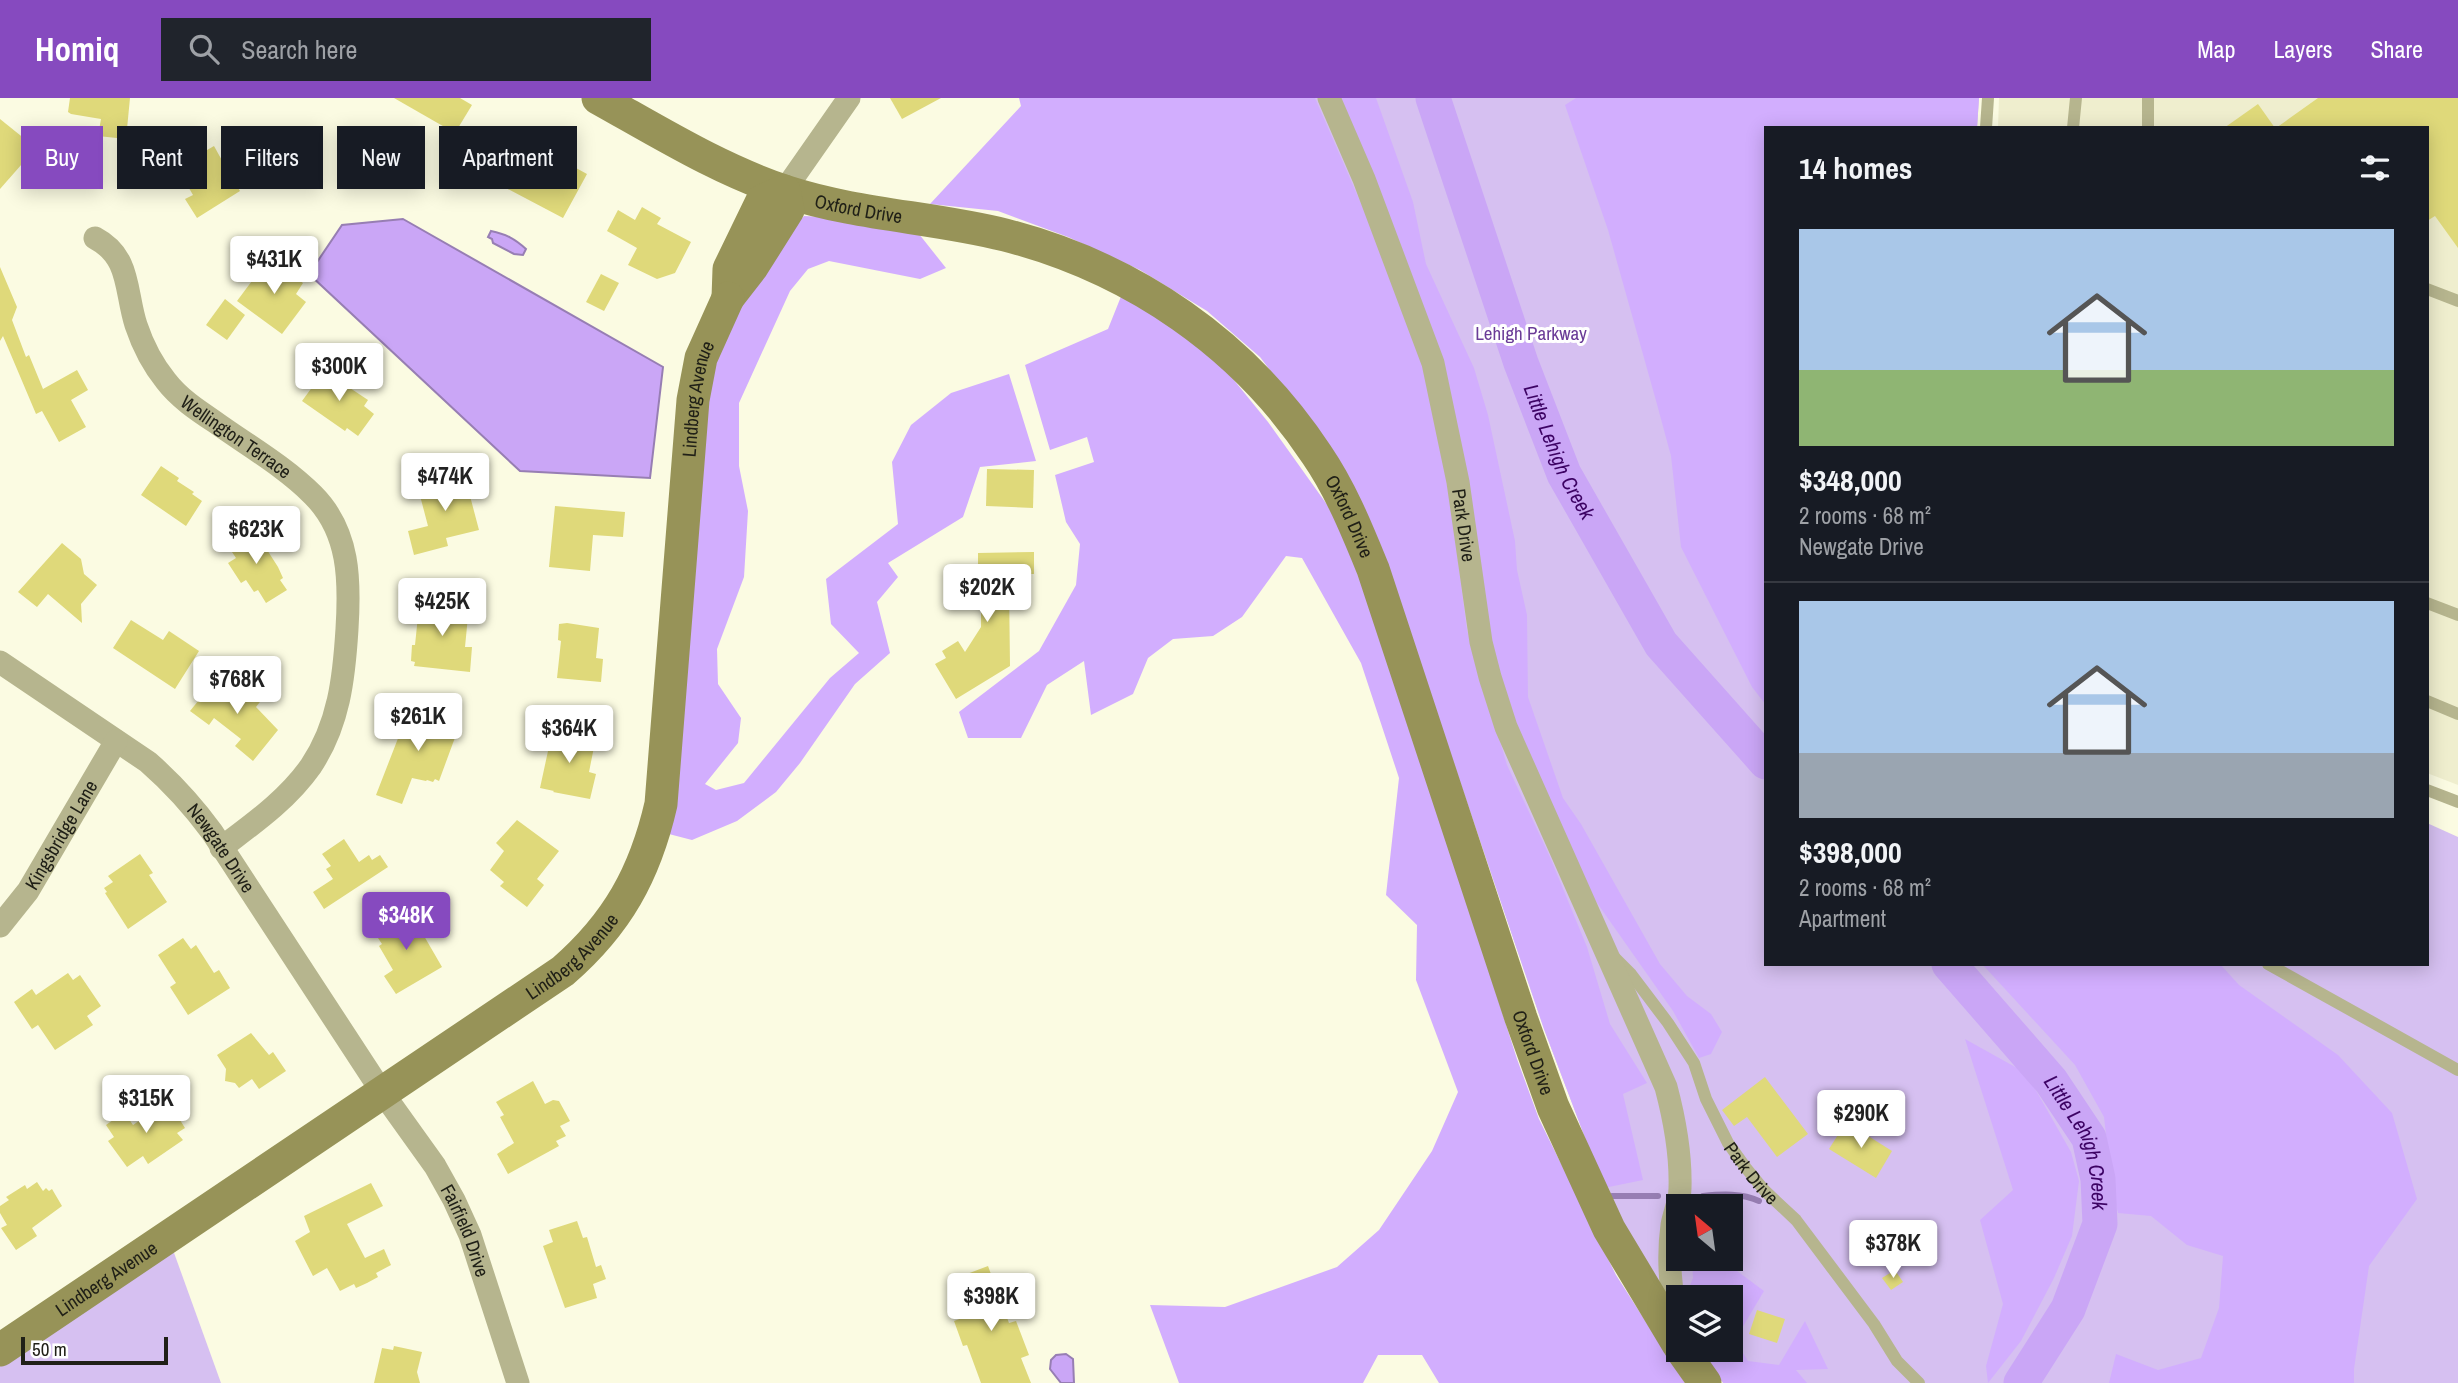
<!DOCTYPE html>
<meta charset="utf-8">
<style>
:root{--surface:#171b24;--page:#20242c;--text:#f1f3f6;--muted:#9ea1a6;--line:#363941;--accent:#864abf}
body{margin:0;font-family:"Archivo Narrow",sans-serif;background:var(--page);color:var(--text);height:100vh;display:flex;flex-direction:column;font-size:26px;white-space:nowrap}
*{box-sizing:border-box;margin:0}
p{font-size:23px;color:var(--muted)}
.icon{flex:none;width:38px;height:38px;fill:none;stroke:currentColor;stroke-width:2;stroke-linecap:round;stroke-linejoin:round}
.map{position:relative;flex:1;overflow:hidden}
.panel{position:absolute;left:1764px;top:28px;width:665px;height:840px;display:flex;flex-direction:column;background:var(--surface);border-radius:0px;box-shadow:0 4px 18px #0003}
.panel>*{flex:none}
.guide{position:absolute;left:21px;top:28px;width:665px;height:63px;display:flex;gap:14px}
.needle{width:46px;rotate:331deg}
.tools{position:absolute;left:1666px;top:1096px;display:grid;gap:14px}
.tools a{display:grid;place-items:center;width:77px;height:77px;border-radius:0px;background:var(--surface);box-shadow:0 4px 18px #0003;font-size:35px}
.scale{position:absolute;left:21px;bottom:18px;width:147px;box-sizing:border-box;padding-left:7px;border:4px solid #202017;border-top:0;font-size:19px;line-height:24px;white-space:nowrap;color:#202017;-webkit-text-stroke:5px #fff;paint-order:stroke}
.price{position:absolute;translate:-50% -60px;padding:0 16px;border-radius:7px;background:#fff;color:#222;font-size:23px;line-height:46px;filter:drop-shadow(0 2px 4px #0008)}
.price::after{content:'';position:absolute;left:50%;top:42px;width:21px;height:16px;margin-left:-10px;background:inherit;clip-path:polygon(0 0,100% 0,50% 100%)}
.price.selected{background:var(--accent);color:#fff}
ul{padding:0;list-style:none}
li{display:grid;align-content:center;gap:14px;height:371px;padding:0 35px}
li+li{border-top:2px solid var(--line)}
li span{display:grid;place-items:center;height:217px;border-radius:0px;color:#555}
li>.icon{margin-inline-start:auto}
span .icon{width:126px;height:126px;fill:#fffc;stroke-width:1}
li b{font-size:30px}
h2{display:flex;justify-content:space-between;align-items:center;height:84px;padding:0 35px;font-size:30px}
.tag{padding:0 24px;border-radius:0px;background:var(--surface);box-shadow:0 4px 18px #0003;font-size:24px;line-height:63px}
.tag.selected{background:var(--accent);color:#fff}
header{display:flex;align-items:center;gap:42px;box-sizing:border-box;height:98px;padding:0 35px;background:var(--accent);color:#fff}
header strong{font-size:33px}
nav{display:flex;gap:38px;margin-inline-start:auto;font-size:24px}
.search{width:490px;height:63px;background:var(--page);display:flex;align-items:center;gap:18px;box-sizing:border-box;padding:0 24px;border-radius:0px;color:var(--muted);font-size:26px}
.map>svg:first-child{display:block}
</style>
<header>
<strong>Homiq</strong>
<div class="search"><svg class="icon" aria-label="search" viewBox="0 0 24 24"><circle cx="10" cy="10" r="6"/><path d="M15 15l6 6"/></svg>Search here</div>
<nav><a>Map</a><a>Layers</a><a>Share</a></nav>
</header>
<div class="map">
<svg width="2458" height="1285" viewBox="0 0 2458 1285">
<rect width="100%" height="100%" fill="#fbfbe2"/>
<polygon fill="#efeece" points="1999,0 2458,0 2458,687 2427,675 2427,30 1998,30"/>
<g fill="#d6c0f1" fill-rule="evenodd">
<path d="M 1035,0 L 1979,0 L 1977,30 L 1766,30 L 1766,866 L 2427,866 L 2427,725 L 2458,739 L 2458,1285 L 1723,1285 L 1731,1251 L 1731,1199 L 1678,1199 L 1678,1222 L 1611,1108 L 1544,931 L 1401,509 L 1174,45 ZM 1678,1108 L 1731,1108 L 1731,1160 L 1678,1160 Z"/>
<polygon points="173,1152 221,1285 0,1285 0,1267"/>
</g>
<g fill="#d2aefe">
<polygon points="1019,0 1315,0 1390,172 1422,264 1442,340 1467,532 1507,667 1550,759 1587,849 1610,926 1647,985 1623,996 1643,1082 1604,1090 1544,931 1401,509 1301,313 1260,259 1207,213 1140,172 1068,139 998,113 930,106 1021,8"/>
<polygon points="1333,0 1376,0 1413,104 1426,166 1474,270 1488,317 1515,443 1517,472 1527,517 1528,599 1563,700 1581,726 1660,866 1687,898 1711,916 1722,934 1711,956 1699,960 1673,913 1588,792 1495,586 1443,294"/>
<polygon points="1576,0 1979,0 1977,30 1766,30 1766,607 1752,589 1681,449 1671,358 1655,299 1608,132 1565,7"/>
<polygon points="804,118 824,119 919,136 946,170 920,181 829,163 808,171 790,193 739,305 739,368 748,413 744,479 717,551 718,586 741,620 738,645 705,686 716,692 744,685 830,580 859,555 831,526 826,481 898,426 892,364 911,327 951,295 1009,276 1036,363 980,369 963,419 888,465 898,479 877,504 890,555 855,586 800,665 776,694 737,723 692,742 665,735 708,273 733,224 780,143"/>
<polygon points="1122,196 1216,260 1268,324 1343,429 1448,744 1517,961 1539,1021 1616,1177 1685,1285 1439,1285 1422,1257 1378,1257 1363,1285 1179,1285 1150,1207 1225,1209 1337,1169 1379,1132 1432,1053 1458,994 1416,882 1417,827 1386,797 1399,680 1361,565 1302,460 1286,458 1242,519 1213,538 1173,541 1148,560 1133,596 1091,617 1084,563 1047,587 1021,640 968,640 959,614 1039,553 1076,487 1080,446 1066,424 1055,377 1094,364 1087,339 1050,352 1025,267 1108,231"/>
<polygon points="1982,866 2220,866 2239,887 2338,957 2392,1015 2417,1101 2369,1168 2354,1271 2354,1285 2109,1285 2116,1256 2158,1272 2201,1260 2219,1210 2223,1158 2187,1147 2151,1118 2118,1115 2112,1089 2104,1019 2075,967"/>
<polygon points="1965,941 2026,975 2071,1054 2079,1083 2072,1138 2054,1180 2021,1243 1988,1285 1986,1268 2003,1206 1980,1122 2013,1092"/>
<polygon points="1731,1139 1735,1149 1733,1170 1764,1193 1735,1242 1748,1263 1779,1267 1805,1223 1828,1271 1796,1272 1807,1285 1723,1285 1699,1251 1731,1251 1731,1199 1685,1199 1693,1180 1692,1160 1731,1160"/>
</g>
<g fill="#caa6f6" stroke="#977eb3" stroke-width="2">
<polygon points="403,121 663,269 650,380 520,373 309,176 342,127"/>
<path d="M 491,133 C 506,136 515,141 526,151 L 523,157 L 514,156 L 493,145 L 492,141 L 488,139 Z"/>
<polygon points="1066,1256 1073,1261 1074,1285 1061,1285 1050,1271 1051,1262 1056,1257"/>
</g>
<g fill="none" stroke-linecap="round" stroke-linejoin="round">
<g stroke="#977eb3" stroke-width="6">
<polyline points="1612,1098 1658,1098"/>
<path d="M 1703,1098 C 1722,1096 1742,1095 1759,1103"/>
</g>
<g stroke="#caa6f6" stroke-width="35">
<path id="s1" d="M 1433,0 L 1521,265 L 1564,376 L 1661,546 L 1766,664"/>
<path id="s2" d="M 1949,866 L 2051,983 L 2089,1040 L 2098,1081 L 2100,1126 L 2068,1211 L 2021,1285"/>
</g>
</g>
<g fill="#dfd97a">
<polygon points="70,0 130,0 126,41 98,38 101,21 71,16 68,14"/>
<polygon points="394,0 460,0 472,7 455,35"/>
<polygon points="890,0 941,0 902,21"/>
<polygon points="2318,0 2458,0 2458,150 2435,118 2427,123 2427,30 2276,30"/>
<polygon points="2258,6 2275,30 2224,30"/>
<polygon points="0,21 36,50 0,91"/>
<polygon points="502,35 563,69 565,64 587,76 563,120 504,89 516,67 491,54"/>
<polygon points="214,48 224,66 237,68 235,85 240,93 197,120 185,101 193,97 182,78 188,75 183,66"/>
<polygon points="642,109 661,120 657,126 691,144 675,175 657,181 628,167 637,150 607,133 618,112 635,122"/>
<polygon points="270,161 303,185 296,196 306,204 282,236 237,203 260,172 264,163"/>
<polygon points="0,169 17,209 12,222 26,259 29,257 43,291 77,272 88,292 71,302 86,329 59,344 42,313 36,316 3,238 0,243"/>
<polygon points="601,176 619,185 604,213 586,204"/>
<polygon points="225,201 245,217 227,242 206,227"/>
<polygon points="327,269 343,281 341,284 368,302 364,308 374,316 358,338 347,330 345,333 302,303"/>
<polygon points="161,368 179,380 177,383 194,394 192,396 202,403 186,428 141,397"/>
<polygon points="987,371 1034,372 1033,410 986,408"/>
<polygon points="466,372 473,397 470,398 479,432 446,440 448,448 414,457 408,433 428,428 418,390 448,382 447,377"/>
<polygon points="555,408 625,414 623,439 593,437 590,473 549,469"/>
<polygon points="253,430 278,469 283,480 280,482 287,492 266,505 258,492 254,494 246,482 241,485 228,465 236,460 228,448"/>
<polygon points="62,445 81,461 84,476 97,487 81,506 82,525 48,496 37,509 18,494"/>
<polygon points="1034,454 1034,476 1015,476 1015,486 1009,487 1010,568 956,601 935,566 946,560 942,553 958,543 965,554 981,529 981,502 978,502 978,455"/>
<polygon points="423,504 469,508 465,549 472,549 470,574 414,568 415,564 411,563 412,547 415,547 418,518 422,518"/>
<polygon points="131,522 163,542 169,533 199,553 175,591 113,550"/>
<polygon points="567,525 599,530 596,560 603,561 601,584 557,580 561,543 558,542 559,526"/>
<polygon points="216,581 228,591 229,589 236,594 243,585 263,600 256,609 278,632 253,663 235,648 241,641 214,620 209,627 190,613"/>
<polygon points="411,607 460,626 439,683 435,681 433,684 427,682 426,683 412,680 402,706 376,697"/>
<polygon points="553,630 594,639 592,648 594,649 589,674 596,676 590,701 553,694 554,693 540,690"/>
<polygon points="517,722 559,753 537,781 544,787 527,809 500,788 504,784 490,772 504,753 496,745"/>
<polygon points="344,741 359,764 369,757 372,762 380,757 388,769 324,811 313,794 333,781 326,771 331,768 322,756"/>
<polygon points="140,756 153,775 149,777 167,804 128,831 105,795 107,794 104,790 113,784 108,778"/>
<polygon points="409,812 442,869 396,896 384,878 393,872 379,848 382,846 374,834"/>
<polygon points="183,840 191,851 196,847 214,875 219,872 230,890 188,917 170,889 176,885 158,857"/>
<polygon points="68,875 73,882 80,877 101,908 87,918 93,927 55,952 38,927 32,931 14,904 32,891 36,897"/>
<polygon points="251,935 269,957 273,954 286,973 259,991 252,981 239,990 235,985 225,983 226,971 217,957"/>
<polygon points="1765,979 1808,1036 1777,1059 1747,1019 1734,1028 1722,1012"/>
<polygon points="533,983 545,1006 553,1002 559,1003 570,1023 560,1028 566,1038 556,1043 559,1048 508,1076 497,1056 514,1045 500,1019 504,1017 496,1004"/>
<polygon points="168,1003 185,1030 177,1035 183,1042 148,1066 143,1058 127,1069 108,1043 114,1039 106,1027 124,1014 133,1027"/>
<polygon points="1846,1024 1892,1053 1876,1080 1829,1051"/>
<polygon points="37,1084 43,1093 46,1090 49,1093 52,1091 62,1108 32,1130 37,1138 16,1152 1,1130 7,1127 0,1115 0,1108 9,1102 6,1099 25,1087 27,1091"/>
<polygon points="371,1085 383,1108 347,1126 365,1160 384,1151 391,1167 376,1175 378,1179 367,1185 356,1190 354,1186 340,1193 327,1170 313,1178 295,1143 310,1134 304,1118"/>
<polygon points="577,1123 583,1140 587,1139 596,1169 601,1167 606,1181 593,1186 597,1200 565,1210 543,1148 553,1144 549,1132"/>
<polygon points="988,1168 1009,1225 1016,1223 1029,1257 1021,1260 1031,1285 981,1285 967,1247 963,1248 954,1223 973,1216 959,1179"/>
<polygon points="1895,1172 1903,1184 1891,1192 1882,1180"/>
<polygon points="1757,1212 1785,1221 1777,1245 1749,1236"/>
<polygon points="394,1248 422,1254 417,1274 420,1285 374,1285 382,1250 393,1252"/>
</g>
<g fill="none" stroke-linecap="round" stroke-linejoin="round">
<g stroke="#b6b58e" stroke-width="12">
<polyline points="1986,30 1988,0"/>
<polyline points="2073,30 2076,0"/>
<polyline points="2148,30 2148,0"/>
<polyline points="2427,191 2458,203"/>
<polyline points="2427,505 2458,517"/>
<polyline points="2427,603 2458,616"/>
<polyline points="2427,692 2458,704"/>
<path id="s3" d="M 1615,860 L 1631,876 L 1668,925 L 1694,965 L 1706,1001 L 1728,1045 L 1746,1070 L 1764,1092 L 1796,1122 L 1874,1226 L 1897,1263 L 1919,1285"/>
<polyline points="2268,866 2458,972"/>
</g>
<g stroke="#b6b58e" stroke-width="23">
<path id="s4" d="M 1329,0 L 1364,81 L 1433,265 L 1458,384 L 1481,544 L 1490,579 L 1506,629 L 1666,989 C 1675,1023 1681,1056 1680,1090 C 1680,1103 1674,1115 1672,1127 C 1667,1163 1671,1194 1678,1229"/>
<polyline points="784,93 849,0"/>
<path id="s5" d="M 95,140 C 131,159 125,193 136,227 C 143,248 153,267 166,283 C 179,300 197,312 215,324 C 247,347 284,368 313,397 C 350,434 350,483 347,531 C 344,580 339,626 311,668 C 287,702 254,725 221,750"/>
<path id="s6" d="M 0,564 L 148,664 C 172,685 193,708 212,734 L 382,994 L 435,1068 L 454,1102 L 470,1137 L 518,1285"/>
<path id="s7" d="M 0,828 L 28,793 L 116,643"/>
</g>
<g stroke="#979358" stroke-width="33">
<path id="s8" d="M 598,0 C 659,34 720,72 787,94 C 858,117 933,119 1005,137 C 1133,170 1244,246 1317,357 C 1341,392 1357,432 1373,471 L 1521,920 L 1553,1009 L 1609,1131 L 1678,1246"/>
<polygon points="784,93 788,112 752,169 728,200 729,171 762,103"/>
<polyline points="1681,1251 1705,1285"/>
<path id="s9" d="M 0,1252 L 563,873 C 617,826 645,776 661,706 L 693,302 L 701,260 L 728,200"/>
</g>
</g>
<g text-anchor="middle" stroke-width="6" stroke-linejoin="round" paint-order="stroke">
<g font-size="19" fill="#202017" stroke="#fff">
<text dy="7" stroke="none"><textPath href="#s8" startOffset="285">Oxford Drive</textPath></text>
<text dy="7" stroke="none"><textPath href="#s9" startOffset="1283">Lindberg Avenue</textPath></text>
<text dy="7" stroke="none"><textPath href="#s5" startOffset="254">Wellington Terrace</textPath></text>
<text dy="7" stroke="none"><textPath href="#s8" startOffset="894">Oxford Drive</textPath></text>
<text dy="7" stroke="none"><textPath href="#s4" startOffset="450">Park Drive</textPath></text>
<text dy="7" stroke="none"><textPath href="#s7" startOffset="110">Kingsbridge Lane</textPath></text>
<text dy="7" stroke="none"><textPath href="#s6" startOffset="292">Newgate Drive</textPath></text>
<text dy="7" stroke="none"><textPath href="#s9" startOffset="695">Lindberg Avenue</textPath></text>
<text dy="7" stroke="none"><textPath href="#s8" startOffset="1461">Oxford Drive</textPath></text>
<text dy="7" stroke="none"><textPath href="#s3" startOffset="257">Park Drive</textPath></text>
<text dy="7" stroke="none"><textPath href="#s6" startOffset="747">Fairfield Drive</textPath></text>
<text dy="7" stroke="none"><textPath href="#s9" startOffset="128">Lindberg Avenue</textPath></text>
</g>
<g font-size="19" fill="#6a3b97" stroke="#fff">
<text x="1531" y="242">Lehigh Parkway</text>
</g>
<g font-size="21" font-style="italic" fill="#3d0364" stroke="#fff">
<text dy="7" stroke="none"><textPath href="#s1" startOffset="376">Little Lehigh Creek</textPath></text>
<text dy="7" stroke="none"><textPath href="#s2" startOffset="224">Little Lehigh Creek</textPath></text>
</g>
</g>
</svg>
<div class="tools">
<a><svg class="needle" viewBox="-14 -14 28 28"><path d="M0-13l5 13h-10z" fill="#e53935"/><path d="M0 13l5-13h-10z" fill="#9ea1a6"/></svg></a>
<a><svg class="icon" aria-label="layers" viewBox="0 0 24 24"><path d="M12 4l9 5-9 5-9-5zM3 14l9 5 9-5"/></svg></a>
</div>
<div class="scale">50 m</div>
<b class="price" style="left:274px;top:198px">$431K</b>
<b class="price" style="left:339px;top:305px">$300K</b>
<b class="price" style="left:445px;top:415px">$474K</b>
<b class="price" style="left:256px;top:468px">$623K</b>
<b class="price" style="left:987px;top:526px">$202K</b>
<b class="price" style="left:442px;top:540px">$425K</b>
<b class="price" style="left:237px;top:618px">$768K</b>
<b class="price" style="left:418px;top:655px">$261K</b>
<b class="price" style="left:569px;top:667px">$364K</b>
<b class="price selected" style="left:406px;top:854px">$348K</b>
<b class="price" style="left:146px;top:1037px">$315K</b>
<b class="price" style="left:1861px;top:1052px">$290K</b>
<b class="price" style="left:1893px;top:1182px">$378K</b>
<b class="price" style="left:991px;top:1235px">$398K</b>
<div class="guide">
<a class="tag selected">Buy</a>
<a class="tag">Rent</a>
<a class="tag">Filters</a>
<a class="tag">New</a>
<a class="tag">Apartment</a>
</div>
<section class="panel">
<h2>14 homes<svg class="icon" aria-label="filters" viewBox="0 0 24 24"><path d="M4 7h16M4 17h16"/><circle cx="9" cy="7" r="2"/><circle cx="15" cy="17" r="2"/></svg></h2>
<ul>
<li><span style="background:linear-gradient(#a9c7e8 65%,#8fb573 0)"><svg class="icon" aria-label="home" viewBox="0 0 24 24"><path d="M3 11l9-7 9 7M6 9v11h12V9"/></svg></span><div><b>$348,000</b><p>2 rooms · 68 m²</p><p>Newgate Drive</p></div></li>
<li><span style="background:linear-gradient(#a9c7e8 70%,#9aa5b1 0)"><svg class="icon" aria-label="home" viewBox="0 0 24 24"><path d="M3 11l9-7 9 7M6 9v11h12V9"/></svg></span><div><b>$398,000</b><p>2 rooms · 68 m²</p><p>Apartment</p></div></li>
</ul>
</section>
</div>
